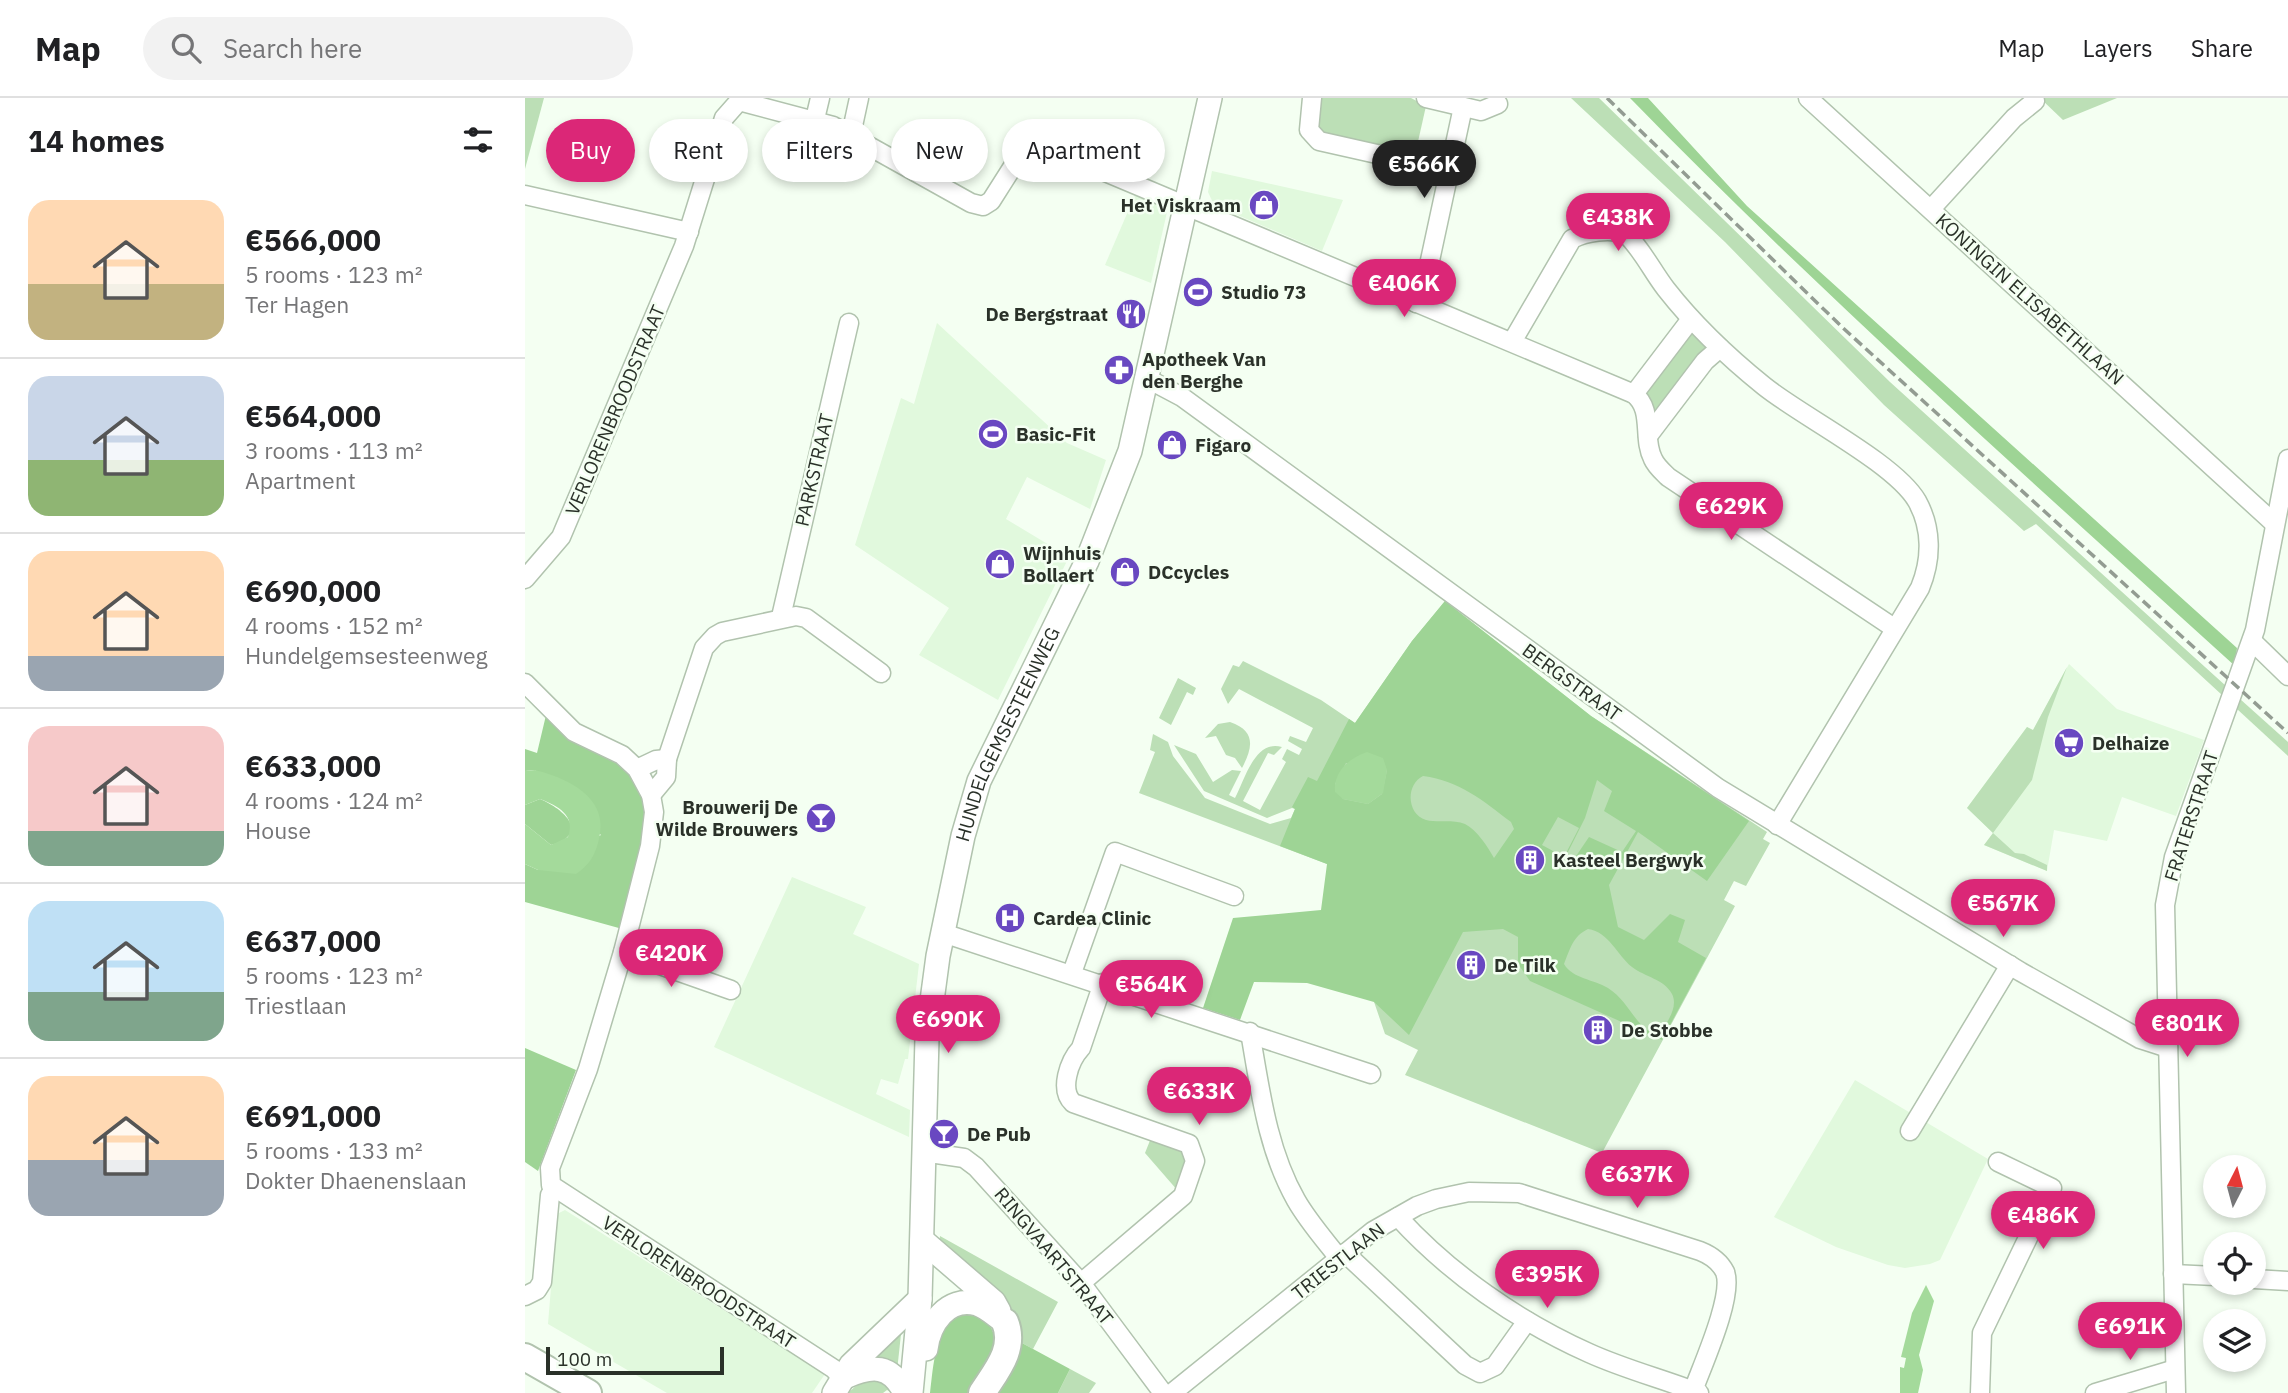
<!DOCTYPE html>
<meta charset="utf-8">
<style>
:root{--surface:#fff;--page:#f2f2f2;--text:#202124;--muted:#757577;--line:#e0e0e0;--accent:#db2777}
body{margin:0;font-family:"IBM Plex Sans",sans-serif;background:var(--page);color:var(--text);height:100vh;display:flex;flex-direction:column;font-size:26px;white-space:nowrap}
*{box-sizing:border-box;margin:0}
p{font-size:23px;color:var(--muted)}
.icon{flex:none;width:38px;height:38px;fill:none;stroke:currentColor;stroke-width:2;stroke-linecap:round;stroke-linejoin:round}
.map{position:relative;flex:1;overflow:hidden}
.details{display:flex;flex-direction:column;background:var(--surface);width:525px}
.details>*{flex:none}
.banner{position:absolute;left:21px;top:21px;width:665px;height:63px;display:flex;gap:14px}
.needle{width:46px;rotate:6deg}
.controls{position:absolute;left:1678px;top:1057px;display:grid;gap:14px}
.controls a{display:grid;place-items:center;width:63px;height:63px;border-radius:50%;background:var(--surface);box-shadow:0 4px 10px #0003;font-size:35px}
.scale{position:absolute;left:21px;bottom:18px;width:178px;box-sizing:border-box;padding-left:7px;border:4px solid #2a3129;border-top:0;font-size:19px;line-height:24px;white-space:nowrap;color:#2a3129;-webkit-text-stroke:5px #f4fff2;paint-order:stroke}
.price{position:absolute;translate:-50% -60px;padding:0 16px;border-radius:24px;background:var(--accent);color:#fff;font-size:23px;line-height:46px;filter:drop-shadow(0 2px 4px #0008)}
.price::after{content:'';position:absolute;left:50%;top:42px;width:21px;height:16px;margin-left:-10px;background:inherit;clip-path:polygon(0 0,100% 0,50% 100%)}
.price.active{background:#222;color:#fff}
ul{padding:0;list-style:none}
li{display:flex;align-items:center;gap:21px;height:175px;padding:0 28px}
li+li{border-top:2px solid var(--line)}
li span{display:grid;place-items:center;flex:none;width:196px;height:140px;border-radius:21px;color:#555}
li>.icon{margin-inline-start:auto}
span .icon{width:84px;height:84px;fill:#fffc;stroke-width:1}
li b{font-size:30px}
h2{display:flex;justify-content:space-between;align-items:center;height:84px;padding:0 28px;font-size:30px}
.tag{padding:0 24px;border-radius:32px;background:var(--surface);box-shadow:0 4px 10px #0003;font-size:24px;line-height:63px}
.tag.active{background:var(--accent);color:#fff}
header{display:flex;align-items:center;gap:42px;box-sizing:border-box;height:98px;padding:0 35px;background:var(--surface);border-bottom:2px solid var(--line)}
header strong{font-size:33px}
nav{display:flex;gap:38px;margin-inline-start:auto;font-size:24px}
.search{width:490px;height:63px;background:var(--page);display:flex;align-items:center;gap:18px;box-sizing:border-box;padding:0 24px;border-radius:38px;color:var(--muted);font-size:26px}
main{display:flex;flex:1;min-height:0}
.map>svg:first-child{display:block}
</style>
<header>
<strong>Map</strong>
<div class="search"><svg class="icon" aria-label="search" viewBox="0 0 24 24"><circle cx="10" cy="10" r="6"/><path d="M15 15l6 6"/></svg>Search here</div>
<nav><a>Map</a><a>Layers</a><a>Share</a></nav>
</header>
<main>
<section class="details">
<h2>14 homes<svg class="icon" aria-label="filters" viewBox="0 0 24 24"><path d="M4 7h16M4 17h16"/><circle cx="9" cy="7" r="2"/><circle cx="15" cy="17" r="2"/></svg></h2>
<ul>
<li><span style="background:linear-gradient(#ffd9b3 60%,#c2b280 0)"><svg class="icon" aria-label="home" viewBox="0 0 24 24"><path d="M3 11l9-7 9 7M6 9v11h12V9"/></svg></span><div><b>€566,000</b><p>5 rooms · 123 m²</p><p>Ter Hagen</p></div></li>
<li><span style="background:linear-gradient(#c9d6e8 60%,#8fb573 0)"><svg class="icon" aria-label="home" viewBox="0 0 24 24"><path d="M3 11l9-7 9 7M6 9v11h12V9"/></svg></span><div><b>€564,000</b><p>3 rooms · 113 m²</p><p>Apartment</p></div></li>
<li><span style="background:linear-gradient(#ffd9b3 75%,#9aa5b1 0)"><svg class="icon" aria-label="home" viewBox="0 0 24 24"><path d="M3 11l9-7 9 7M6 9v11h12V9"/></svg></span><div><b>€690,000</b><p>4 rooms · 152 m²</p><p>Hundelgemsesteenweg</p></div></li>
<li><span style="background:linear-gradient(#f6c9c9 75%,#7fa58c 0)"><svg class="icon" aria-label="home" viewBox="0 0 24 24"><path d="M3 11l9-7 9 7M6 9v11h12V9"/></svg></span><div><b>€633,000</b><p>4 rooms · 124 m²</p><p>House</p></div></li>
<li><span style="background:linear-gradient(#bfe0f5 65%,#7fa58c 0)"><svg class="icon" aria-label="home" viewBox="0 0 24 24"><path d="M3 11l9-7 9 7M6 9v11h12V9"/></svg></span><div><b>€637,000</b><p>5 rooms · 123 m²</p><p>Triestlaan</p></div></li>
<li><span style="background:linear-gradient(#ffd9b3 60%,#9aa5b1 0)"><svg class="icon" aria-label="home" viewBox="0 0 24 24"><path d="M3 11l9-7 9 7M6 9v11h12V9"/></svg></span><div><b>€691,000</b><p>5 rooms · 133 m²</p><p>Dokter Dhaenenslaan</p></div></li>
</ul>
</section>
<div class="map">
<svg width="1763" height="1295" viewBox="0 0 1763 1295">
<rect width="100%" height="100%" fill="#f4fff2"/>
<g fill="#e1f9dd">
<polygon points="687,73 818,102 797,153 689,107 683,94"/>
<polygon points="610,97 638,106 642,114 626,185 580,167"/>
<polygon points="412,225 542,345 581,362 565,411 502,379 481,421 544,459 473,602 394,557 424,510 330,447 376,300 389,306"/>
<polygon points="1544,566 1592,611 1679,642 1651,718 1597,699 1582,743 1529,732 1522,773 1459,747 1468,735 1442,710 1502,629 1508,632"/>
<polygon points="267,779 341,809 328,836 394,866 383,961 380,961 373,986 356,981 351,996 385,1012 384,1039 189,949"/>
<polygon points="1330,982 1463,1061 1415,1162 1405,1166 1380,1170 1363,1167 1311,1149 1249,1119"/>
<polygon points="40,1112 300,1276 287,1295 142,1295 23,1226 32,1116"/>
</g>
<g fill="#bcdfb6">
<polygon points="0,0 19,0 0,71"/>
<polygon points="792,0 886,0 901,8 890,57 796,36 787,24"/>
<polygon points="1046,0 1074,0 1365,284 1701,588 1697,597 1511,426 1499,433 1359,307 1200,144"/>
<polygon points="1515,0 1592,0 1538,22"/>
<polygon points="1166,233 1171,234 1187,251 1164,279 1154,283 1126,319 1120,292"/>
<path d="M 920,503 L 1066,618 L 1242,734 L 1238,741 L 1245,745 L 1221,788 L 1209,783 L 1199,802 L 1210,808 L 1077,1055 L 880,977 L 893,952 L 860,936 L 802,766 L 614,695 L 630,654 L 625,652 L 628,636 L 643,644 L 648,658 L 680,700 L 745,726 L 766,720 L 770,711 L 767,710 L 742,720 L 679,693 L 649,647 L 671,656 L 688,684 L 707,672 L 716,673 L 704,697 L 710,700 C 720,681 730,641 757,649 L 749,657 L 743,655 L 718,703 L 735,712 L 761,664 L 757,661 L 762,651 L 774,657 L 777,651 L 763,643 L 765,638 L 781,644 L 788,630 L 714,591 L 703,606 L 696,591 L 708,567 L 714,569 L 718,563 L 796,602 L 830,625 L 887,543 Z"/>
<polygon points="1542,569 1523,619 1507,682 1468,735 1490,755 1499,756 1522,767 1522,773 1459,747 1468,735 1442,710 1502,629 1508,632"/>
<polygon points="653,580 671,590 668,597 662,594 646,627 634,620"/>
<polygon points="1715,601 1763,644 1763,658 1712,611"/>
<path d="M 705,624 C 731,633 728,649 717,670 L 710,660 L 701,657 L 691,638 L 680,640 L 693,626 Z"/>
<polygon points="626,1040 658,1051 663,1058 653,1093 620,1055"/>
<polygon points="415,1138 533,1204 508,1251 497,1245 486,1211 414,1148"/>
<polygon points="377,1227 372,1273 349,1264 346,1257"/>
<polygon points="545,1271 571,1285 564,1295 533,1295"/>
<polygon points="346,1281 360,1284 368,1295 362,1292 358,1295 323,1295 333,1286"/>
</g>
<g fill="#9ed495" fill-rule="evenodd">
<path d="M 1105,0 L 1123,0 L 1222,108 L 1712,550 L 1710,568 C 1505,382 1298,198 1105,0 Z"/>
<path d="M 920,503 L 1066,618 L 1224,723 L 1182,783 L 1113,734 L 1084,787 L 1093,829 L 1119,842 L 1145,816 L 1160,822 L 1153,844 L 1181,860 L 1137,942 L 1005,883 L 993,866 L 993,839 L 978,831 L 938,834 L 884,937 L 849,904 L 782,885 L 729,884 L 715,922 L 678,910 L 708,820 L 796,812 L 802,766 L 755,748 L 770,711 L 767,709 L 783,679 L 792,683 L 824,621 L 830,625 L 887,543 ZM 821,665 L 862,672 L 857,696 L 843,706 L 818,701 L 810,686 ZM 898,678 C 935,683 957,702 986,724 L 989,731 L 969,760 C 963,749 952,732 940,726 C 928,721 913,725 901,722 C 881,716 881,686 898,678 ZM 1072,682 L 1087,693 L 1079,713 L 1111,733 L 1097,754 L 1064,739 L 1047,764 L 1040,760 L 1060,720 ZM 1033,719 L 1054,730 L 1039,759 L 1017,747 ZM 1063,831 C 1084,834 1092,857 1107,869 C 1120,879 1139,881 1147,896 C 1153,908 1144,921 1138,931 L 1125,934 C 1108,923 1102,902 1083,890 C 1068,881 1048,881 1039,866 C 1045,851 1048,838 1063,831 Z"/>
<polygon points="22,613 110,672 126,715 101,832 0,804 0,766 13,772 76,737 10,672 0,673 0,651 12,655"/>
<path d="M 15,701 C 39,711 66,736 26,747 L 0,726 L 0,707 Z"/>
<polygon points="0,950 51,972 13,1073 0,1064"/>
<path d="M 434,1215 C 457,1214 470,1226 471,1249 L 447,1295 L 405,1295 C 409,1263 409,1237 434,1215 Z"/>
<polygon points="497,1245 545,1271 533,1295 473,1295 494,1259"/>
</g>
<g fill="#a4da9b">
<path d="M 842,654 L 858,660 L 862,672 L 858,695 L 843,706 L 818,701 L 810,694 C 808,674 824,660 842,654 Z"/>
<path d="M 10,672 C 45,681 87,701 73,745 C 69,759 64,767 51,776 L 13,772 L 0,766 L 0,726 L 26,747 L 43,739 C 51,717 33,708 15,701 L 0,707 L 0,673 Z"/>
<polygon points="1401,1187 1409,1203 1394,1257 1398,1272 1393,1295 1375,1295 1375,1269 1379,1270 1381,1260 1376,1259 1387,1215"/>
</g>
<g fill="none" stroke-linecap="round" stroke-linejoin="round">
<g stroke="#b1c3ae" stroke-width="21">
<g id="minor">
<polyline points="787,0 784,32 794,43 923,72"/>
<polyline points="901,0 956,13 973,6"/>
<polyline points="1283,0 1750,426"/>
<polyline points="290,21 295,0"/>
<polyline points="326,37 334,0"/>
<polyline points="0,97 164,134"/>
<polyline points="1406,111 1489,20 1510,3"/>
<polyline points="891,205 904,167 938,9"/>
<path d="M 987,244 L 1047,141 C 1062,133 1084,131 1100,135 C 1117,151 1127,173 1141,191 C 1170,228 1203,259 1239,288 C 1276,318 1370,365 1392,403 C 1407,430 1407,461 1395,490 L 1252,727"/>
<polyline points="623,281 657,299 1193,690 1496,874 1615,941 1643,950"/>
<polyline points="1109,296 1166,221"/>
<polyline points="1123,338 1180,263 1195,250"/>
<path d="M 0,481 L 36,439 L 159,148 L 199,20 L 214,3 L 308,28 L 446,105 L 458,108 L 466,103 L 499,51 L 516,47 L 1109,296 C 1129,312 1117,340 1128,361 C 1131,368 1137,373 1143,379 L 1369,530"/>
<polyline points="256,519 324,225"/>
<polyline points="1727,543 1763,578"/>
<polyline points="0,585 49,634 97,657 112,671 126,697 129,714 125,748 98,854 63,971 25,1070 26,1087 309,1271 317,1280"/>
<polyline points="142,661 179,550 190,538 197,534 271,518 281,520 356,575"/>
<polyline points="112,671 131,662 142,661 141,679 126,697"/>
<polyline points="418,835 846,976"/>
<polyline points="98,854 206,892"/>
<polyline points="547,875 590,754 709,798"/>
<path d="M 725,934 C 735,991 742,1051 771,1102 C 783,1123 799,1141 813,1159"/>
<polyline points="1385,1033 1485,867"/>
<polyline points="398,1054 439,1060 451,1069 556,1185 638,1295"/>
<path d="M 873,1119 C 925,1176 993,1223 1064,1255 C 1099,1271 1138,1281 1174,1295"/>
<polyline points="820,1155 940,1267 955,1275 970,1268 1002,1223"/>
<polyline points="1648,1176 1690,1178"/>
<polyline points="1729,1181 1763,1183"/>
<path d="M 556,1185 L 658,1098 L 670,1063 L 664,1046 L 548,1005 C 534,992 544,963 556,950 L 578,885"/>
<polyline points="0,1198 12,1192 17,1184 25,1097 29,1091"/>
<path d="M 647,1295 L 848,1133 L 892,1108 L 911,1101 L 944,1094 L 994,1095 L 1175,1153 C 1185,1157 1195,1164 1200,1174 C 1209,1198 1177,1268 1168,1293"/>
<polyline points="1455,1295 1457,1235 1527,1090 1473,1064"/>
<polyline points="1570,1295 1650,1271"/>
<polyline points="1651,1295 1640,807 1649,759 1730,532 1763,361"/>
</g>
</g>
<g stroke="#b1c3ae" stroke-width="26">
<g id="major">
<polyline points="397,1142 469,1204 474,1213"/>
<path d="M 401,1251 C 404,1226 422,1198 452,1206 C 462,1209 472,1219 480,1224"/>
<path d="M 320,1279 C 347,1267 366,1266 380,1295"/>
<polyline points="309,1295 326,1267 395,1201"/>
<path id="s1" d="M 386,1295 L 395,1201 L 402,940 L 413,858 L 438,738 L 454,683 L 562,463 L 605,353 L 685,0"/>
</g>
</g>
<g stroke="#b1c3ae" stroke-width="30">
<g id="highway">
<polyline points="0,1259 63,1295"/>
<path d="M 457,1295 C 471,1273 491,1251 480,1224"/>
</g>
</g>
<use href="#minor" stroke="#fff" stroke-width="18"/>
<use href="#major" stroke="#fff" stroke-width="23"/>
<use href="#highway" stroke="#fff" stroke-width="26"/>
<polyline stroke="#939c92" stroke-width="3.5" stroke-dasharray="10 5" stroke-linecap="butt" points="1082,0 1318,230 1763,635"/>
</g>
<defs>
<g id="shop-disc" transform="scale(1.575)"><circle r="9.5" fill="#6948c1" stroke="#f4fff2"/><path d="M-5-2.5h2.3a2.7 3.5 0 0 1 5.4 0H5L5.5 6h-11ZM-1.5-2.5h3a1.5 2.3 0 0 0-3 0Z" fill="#fff"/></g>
<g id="stadium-disc" transform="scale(1.575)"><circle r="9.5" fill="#6948c1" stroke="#f4fff2"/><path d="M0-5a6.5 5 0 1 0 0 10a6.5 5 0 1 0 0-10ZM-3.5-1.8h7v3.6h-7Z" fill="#fff"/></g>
<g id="restaurant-disc" transform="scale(1.575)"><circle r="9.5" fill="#6948c1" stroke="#f4fff2"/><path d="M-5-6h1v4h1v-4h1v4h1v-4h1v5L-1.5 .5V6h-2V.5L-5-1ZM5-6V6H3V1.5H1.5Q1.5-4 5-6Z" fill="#fff"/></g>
<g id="pharmacy-disc" transform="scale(1.575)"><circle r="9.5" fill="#6948c1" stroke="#f4fff2"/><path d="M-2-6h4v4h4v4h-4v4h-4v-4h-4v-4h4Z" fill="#fff"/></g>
<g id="supermarket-disc" transform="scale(1.575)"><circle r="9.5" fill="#6948c1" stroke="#f4fff2"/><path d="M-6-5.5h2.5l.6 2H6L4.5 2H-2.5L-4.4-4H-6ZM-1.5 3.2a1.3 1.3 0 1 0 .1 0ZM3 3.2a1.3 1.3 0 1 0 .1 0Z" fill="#fff"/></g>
<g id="bar-disc" transform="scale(1.575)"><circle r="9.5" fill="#6948c1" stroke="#f4fff2"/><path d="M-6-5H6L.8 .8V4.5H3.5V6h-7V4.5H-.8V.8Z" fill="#fff"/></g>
<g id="building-disc" transform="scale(1.575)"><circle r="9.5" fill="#6948c1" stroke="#f4fff2"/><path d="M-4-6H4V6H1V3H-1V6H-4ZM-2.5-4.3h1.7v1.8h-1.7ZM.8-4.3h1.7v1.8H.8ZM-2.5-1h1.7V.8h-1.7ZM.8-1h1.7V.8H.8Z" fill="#fff"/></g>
<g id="hospital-disc" transform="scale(1.575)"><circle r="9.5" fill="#6948c1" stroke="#f4fff2"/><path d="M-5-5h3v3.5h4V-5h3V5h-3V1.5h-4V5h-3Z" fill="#fff"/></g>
</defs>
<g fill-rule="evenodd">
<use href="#shop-disc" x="739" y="107"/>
<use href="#stadium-disc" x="673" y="194"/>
<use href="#restaurant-disc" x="606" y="216"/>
<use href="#pharmacy-disc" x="594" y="272"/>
<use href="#stadium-disc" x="468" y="336"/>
<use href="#shop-disc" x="647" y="347"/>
<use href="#shop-disc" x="475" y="466"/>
<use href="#shop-disc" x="600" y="474"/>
<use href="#supermarket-disc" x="1544" y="645"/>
<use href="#bar-disc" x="296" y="720"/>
<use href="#building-disc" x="1005" y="762"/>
<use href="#hospital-disc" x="485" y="820"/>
<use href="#building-disc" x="946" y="867"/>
<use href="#building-disc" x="1073" y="932"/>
<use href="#bar-disc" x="419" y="1036"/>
</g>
<g text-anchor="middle" stroke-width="5" stroke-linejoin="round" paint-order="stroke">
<g font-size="19" font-weight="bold" fill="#2a3129" stroke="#f4fff2" text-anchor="start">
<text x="716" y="114" text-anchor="end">Het Viskraam</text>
<text x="696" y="201">Studio 73</text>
<text x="583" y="223" text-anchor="end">De Bergstraat</text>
<text x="617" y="268">Apotheek Van<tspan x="617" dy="22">den Berghe</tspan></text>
<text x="491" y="343">Basic-Fit</text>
<text x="670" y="354">Figaro</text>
<text x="498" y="462">Wijnhuis<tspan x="498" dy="22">Bollaert</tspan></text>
<text x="623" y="481">DCcycles</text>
<text x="1567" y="652">Delhaize</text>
<text x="273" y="716" text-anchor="end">Brouwerij De<tspan x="273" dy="22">Wilde Brouwers</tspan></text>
<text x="1028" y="769">Kasteel Bergwyk</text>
<text x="508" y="827">Cardea Clinic</text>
<text x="969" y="874">De Tilk</text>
<text x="1096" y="939">De Stobbe</text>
<text x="442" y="1043">De Pub</text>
</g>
<g font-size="19" fill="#2a3129" stroke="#f4fff2">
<text transform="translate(1505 201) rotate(42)" y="7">KONINGIN ELISABETHLAAN</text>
<text transform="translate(90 312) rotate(-67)" y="7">VERLORENBROODSTRAAT</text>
<text transform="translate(289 372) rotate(-77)" y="7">PARKSTRAAT</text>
<text transform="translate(1047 584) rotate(36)" y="7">BERGSTRAAT</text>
<text dy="7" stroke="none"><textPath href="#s1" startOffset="672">HUNDELGEMSESTEENWEG</textPath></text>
<text transform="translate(1666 718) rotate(-72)" y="7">FRATERSTRAAT</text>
<text transform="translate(529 1158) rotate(50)" y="7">RINGVAARTSTRAAT</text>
<text transform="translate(813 1163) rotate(-38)" y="7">TRIESTLAAN</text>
<text transform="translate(174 1184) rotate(33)" y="7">VERLORENBROODSTRAAT</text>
</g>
</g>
</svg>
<div class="controls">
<a><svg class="needle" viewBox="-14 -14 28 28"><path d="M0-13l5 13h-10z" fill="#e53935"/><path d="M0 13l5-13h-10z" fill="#757577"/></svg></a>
<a><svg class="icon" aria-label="locate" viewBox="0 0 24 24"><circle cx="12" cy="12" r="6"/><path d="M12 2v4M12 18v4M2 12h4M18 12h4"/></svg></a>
<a><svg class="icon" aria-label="layers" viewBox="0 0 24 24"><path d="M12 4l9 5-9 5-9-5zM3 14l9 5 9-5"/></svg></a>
</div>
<div class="scale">100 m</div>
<b class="price active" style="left:899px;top:102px">€566K</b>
<b class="price" style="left:1093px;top:155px">€438K</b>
<b class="price" style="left:879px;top:221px">€406K</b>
<b class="price" style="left:1206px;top:444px">€629K</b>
<b class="price" style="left:1478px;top:841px">€567K</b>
<b class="price" style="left:146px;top:891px">€420K</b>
<b class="price" style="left:626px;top:922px">€564K</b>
<b class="price" style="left:423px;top:957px">€690K</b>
<b class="price" style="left:1662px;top:961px">€801K</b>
<b class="price" style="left:674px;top:1029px">€633K</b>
<b class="price" style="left:1112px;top:1112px">€637K</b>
<b class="price" style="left:1518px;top:1153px">€486K</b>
<b class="price" style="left:1022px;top:1212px">€395K</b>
<b class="price" style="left:1605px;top:1264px">€691K</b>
<div class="banner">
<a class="tag active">Buy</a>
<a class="tag">Rent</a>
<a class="tag">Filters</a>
<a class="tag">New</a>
<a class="tag">Apartment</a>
</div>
</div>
</main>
